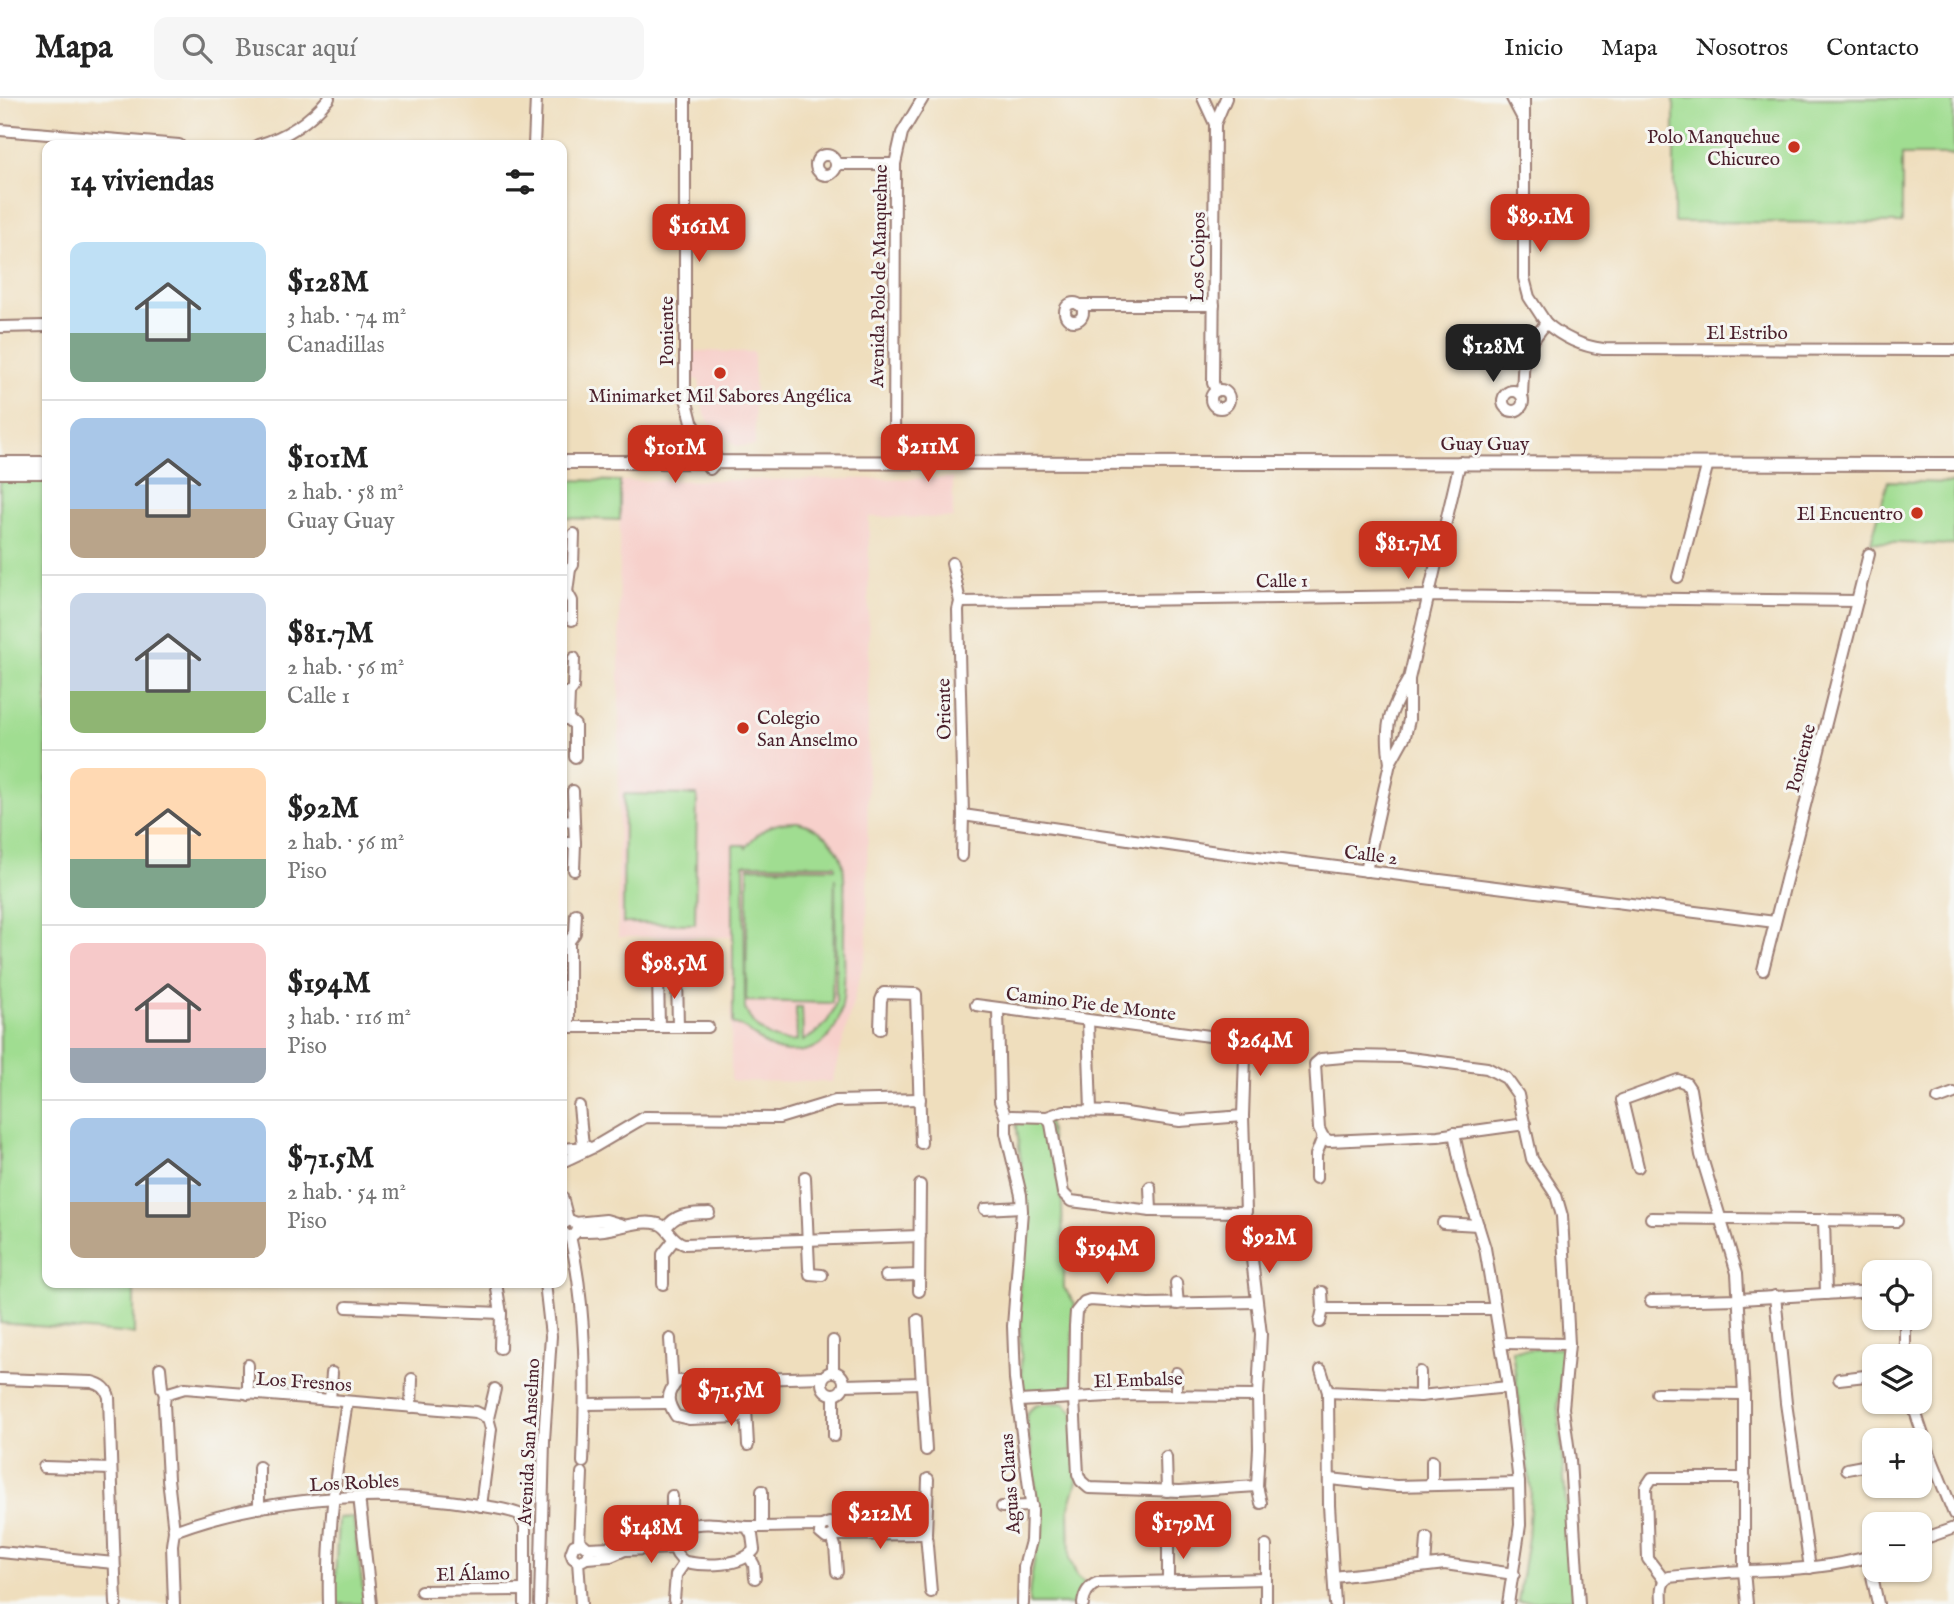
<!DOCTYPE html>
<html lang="es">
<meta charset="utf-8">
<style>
:root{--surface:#fff;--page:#f6f6f6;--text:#222;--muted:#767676;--line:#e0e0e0;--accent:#c8321e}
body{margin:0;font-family:"IM FELL English",serif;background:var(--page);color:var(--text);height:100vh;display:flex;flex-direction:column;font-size:26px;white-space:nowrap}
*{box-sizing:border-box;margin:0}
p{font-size:23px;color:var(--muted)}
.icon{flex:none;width:38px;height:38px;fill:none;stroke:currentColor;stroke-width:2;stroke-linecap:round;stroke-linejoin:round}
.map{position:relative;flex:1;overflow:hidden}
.details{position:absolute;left:42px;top:42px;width:525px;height:1148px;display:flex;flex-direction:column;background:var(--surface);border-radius:14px;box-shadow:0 2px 5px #0004}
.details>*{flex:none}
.controls{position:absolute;left:1862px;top:1162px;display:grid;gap:14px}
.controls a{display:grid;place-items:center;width:70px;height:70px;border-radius:14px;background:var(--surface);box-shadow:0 2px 5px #0004;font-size:35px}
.price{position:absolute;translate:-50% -60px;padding:0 16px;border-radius:14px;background:var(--accent);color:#fff;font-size:23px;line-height:46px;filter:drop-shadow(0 2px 4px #0008)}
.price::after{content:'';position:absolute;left:50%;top:42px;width:21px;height:16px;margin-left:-10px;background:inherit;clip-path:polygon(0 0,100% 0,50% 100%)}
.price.active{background:#222;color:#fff}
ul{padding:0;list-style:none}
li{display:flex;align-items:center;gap:21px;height:175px;padding:0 28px}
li+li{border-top:2px solid var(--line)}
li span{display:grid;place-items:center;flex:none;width:196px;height:140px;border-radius:14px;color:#555}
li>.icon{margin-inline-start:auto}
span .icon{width:84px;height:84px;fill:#fffc;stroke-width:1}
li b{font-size:30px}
h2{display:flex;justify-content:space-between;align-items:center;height:84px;padding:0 28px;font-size:30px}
header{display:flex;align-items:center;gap:42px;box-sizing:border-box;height:98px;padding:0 35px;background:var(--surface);border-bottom:2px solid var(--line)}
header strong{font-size:33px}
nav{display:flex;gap:38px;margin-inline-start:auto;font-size:24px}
.search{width:490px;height:63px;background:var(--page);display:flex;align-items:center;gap:18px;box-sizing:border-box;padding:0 24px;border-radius:14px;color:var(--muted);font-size:26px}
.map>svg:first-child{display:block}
</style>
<header>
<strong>Mapa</strong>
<div class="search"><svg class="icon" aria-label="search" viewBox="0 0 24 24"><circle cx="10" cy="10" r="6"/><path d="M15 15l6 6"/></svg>Buscar aquí</div>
<nav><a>Inicio</a><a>Mapa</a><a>Nosotros</a><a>Contacto</a></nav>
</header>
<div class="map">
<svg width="1954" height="1506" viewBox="0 0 1954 1506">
<rect width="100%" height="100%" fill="#f6f6f2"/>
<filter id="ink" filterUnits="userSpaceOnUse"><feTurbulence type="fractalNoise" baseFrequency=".0143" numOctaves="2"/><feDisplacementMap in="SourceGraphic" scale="14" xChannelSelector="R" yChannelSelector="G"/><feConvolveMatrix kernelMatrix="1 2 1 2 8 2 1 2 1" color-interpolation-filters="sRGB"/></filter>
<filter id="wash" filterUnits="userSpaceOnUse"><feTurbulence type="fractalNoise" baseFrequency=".00686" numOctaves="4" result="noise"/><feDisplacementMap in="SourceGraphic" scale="28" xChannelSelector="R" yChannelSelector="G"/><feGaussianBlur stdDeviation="1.57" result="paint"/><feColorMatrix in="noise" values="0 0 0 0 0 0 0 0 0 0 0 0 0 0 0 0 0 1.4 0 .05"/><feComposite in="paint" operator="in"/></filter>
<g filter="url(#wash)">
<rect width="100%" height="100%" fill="#efdebd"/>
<g fill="#f7d0cb">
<polygon points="691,253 754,254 755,348 736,348 708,322 703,312 699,282 691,281"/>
<polygon points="953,380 953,420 869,419 867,851 832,984 731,983 731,839 618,839 620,383"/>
</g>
<g fill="#a0dd91" stroke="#757e5e" stroke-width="2" fill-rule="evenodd">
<polygon points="1674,0 1954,0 1954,57 1902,57 1902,125 1674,124"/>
<polygon points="47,381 47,1185 134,1185 134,1236 0,1225 0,382"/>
<polygon points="562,382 620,383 620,422 562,420"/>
<polygon points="1888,383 1954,385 1954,447 1871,444"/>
<polygon points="624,696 697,697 695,826 623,825"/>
<path d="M 798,724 C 821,730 836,743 843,766 C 846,790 844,816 844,841 C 844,884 853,956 789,954 C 760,953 755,930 733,926 L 733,747 L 745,747 L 746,750 C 758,731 776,723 798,724 ZM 744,766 L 835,767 L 835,770 L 748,769 L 746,903 L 832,905 L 835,779 L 836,904 C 831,923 820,934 803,943 L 802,909 L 796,909 L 797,943 C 774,946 754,932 745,911 Z"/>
<polygon points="1016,1021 1048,1022 1062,1104 1064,1190 1075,1206 1073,1214 1072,1286 1068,1292 1031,1299 1022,1290 1019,1194 1024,1095"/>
<polygon points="1565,1250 1558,1307 1574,1501 1518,1504 1528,1440 1531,1393 1512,1252"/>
<path d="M 1064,1305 L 1073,1314 L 1077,1383 L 1069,1410 L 1070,1462 L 1077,1478 L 1084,1484 L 1078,1506 L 1029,1506 C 1028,1483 1036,1463 1037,1440 C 1038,1399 1033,1359 1026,1319 C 1032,1302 1049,1306 1064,1305 Z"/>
<polygon points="353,1419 365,1506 334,1506 338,1420"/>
</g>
</g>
<g filter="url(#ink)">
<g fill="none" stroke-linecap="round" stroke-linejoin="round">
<g stroke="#9c7e74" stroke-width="14">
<g id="minor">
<polyline points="685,0 685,296 692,324 700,337 712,348 717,363 710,371 704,364 700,337"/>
<polyline points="1203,0 1215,26"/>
<polyline points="1512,0 1522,19"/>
<polyline points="0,32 179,47"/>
<path d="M 258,47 C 287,39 310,23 329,0"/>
<polyline points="534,47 536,0"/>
<circle cx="826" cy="67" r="10"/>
<polyline points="836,66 895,66"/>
<circle cx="1074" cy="214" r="9"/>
<polyline points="1079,207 1214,207"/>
<path d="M 1546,225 C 1563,240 1581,248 1603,251 L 1954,252"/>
<polyline points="0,229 47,228"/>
<circle cx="1220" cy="301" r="9"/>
<circle cx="1513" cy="303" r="10"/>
<polyline points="1216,293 1213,285 1215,26 1226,0"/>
<polyline points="1522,297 1524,254 1546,225 1529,199 1524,180 1524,0"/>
<polyline points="894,363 895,66 902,35 923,0"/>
<polyline points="952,465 960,504 958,512 963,717 962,758"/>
<polyline points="562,471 570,471 567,494 562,495"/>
<polyline points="570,471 573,467 574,436"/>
<polyline points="1678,479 1708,365"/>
<polyline points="567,494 572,503 572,522"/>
<polyline points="960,504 1429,498 1857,503"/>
<polyline points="562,595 569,595 568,621 565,621"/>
<polyline points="569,595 573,590 574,560"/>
<polyline points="568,621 575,627 575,659"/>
<path d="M 1390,665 C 1384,626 1389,616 1408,582"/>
<polyline points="573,693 574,723"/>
<polyline points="963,717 1217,754 1775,824"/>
<polyline points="562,722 574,723 575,745 562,745"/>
<polyline points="574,772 575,745"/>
<polyline points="1366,773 1390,665 1405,638 1409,622 1409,581 1460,364"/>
<polyline points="1763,872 1869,456"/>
<polyline points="638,876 699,876"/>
<polyline points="658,876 659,929"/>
<polyline points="677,876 678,929"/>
<polyline points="976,907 1232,941 1242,944 1245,957 1243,1018 1246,1114 1151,1113 1071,1103 1063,1095 1051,1026 1047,1019"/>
<polyline points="998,911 1000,1003 1006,1020 1006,1035 1021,1097 1022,1113 1013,1228 1015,1281 1032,1413 1031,1443 1024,1469 1023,1506"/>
<polyline points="1088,923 1091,1013"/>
<polyline points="562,929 708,929"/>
<polyline points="569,929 569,843 575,835 576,816"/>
<polyline points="880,931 881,902 884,895 916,896 921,1045"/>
<polyline points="1938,1001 1954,995"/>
<polyline points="579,1008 583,1048"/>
<polyline points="1006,1020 1012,1018 1047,1019 1064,1013 1119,1014 1180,1023 1243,1018"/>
<polyline points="1525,1026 1438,1038 1329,1043 1323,1039 1319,1031 1315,966 1321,961 1354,958 1402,959 1487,970 1506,980 1518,997 1532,1061 1556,1097 1562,1118 1569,1246 1563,1310 1570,1362 1579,1506"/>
<polyline points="1454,1035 1463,1079 1485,1150 1508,1289 1519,1385 1520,1427 1508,1506"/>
<polyline points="562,1051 588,1049"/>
<polyline points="562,1064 594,1049 645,1019 779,1020 835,1003 920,1001"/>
<polyline points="1638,1069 1622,1002 1678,982 1686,985 1690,991 1701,1057 1737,1175 1744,1296 1744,1473 1747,1506"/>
<polyline points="805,1079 809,1170 810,1176 822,1177"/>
<polyline points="1316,1080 1316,1057 1323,1039"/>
<polyline points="1150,1089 1151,1113"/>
<polyline points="562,1099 568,1122"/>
<polyline points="985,1111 1021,1109"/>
<polyline points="1651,1120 1897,1123"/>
<polyline points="1824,1121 1826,1196"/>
<polyline points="575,1125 606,1122 623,1127"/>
<polyline points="1443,1125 1478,1127"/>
<path d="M 562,1127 L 569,1122 L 574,1124 L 577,1129 C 577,1135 573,1139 567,1138 L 562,1133"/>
<path d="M 666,1130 C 676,1114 692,1116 709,1115"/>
<path d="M 577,1133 C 586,1133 595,1133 604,1132 C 622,1130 641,1121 659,1126 C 670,1130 670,1142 684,1146 L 920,1138"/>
<path d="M 570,1138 C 587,1211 586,1289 583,1364"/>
<polyline points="1251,1153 1261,1236 1258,1298 1259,1350 1257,1388 1261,1405"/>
<polyline points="886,1178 919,1177"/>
<polyline points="496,1185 501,1215 500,1250"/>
<polyline points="1176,1185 1178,1206"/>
<polyline points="663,1186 663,1156 674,1142"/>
<polyline points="919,1193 920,1087"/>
<polyline points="1775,1198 1786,1305 1810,1470"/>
<polyline points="1651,1203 1740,1201 1874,1193"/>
<polyline points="1256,1204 1148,1206 1090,1202 1084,1204 1076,1214 1075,1228 1074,1301 1078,1376 1081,1383 1089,1390 1180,1393 1257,1388"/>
<polyline points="347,1209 501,1215"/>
<polyline points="1323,1211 1494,1211"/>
<polyline points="1905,1220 1905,1258"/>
<polyline points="918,1222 926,1352"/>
<polyline points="1320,1224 1323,1211 1322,1194"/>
<polyline points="670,1241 673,1289"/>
<polyline points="1502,1245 1569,1246"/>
<polyline points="160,1270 162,1290 165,1296"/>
<polyline points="1321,1272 1328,1294 1329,1407 1335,1506"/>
<circle cx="833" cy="1285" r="11"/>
<polyline points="833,1274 833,1243"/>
<polyline points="1420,1274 1420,1298"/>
<path d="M 0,1281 L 92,1284 C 101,1286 107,1290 109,1299 L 116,1506"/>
<path d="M 745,1281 L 746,1311 L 738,1319 L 689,1321 L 676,1318 C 667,1304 665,1296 678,1283 L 823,1279"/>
<polyline points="1839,1281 1874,1277"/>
<polyline points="844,1287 922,1285"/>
<polyline points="1328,1294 1420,1298 1508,1289"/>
<polyline points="1657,1295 1744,1296"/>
<polyline points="248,1296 248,1267"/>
<polyline points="834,1296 834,1338"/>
<polyline points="1176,1296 1176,1275"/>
<polyline points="330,1302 332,1275"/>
<polyline points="1019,1303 1128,1297 1258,1298"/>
<polyline points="1912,1304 1927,1349 1954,1416"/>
<polyline points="586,1306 667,1305"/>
<polyline points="411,1309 412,1281"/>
<polyline points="746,1311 748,1347"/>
<polyline points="488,1320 495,1291"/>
<polyline points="1166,1359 1167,1393"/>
<polyline points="44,1369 111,1371"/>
<polyline points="259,1369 259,1410"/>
<polyline points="1847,1371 1874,1366"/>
<polyline points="928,1381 926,1436 931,1494"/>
<polyline points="1330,1381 1396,1388 1519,1385"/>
<polyline points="1432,1387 1432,1363"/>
<polyline points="762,1393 762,1429"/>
<polyline points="359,1398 371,1506"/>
<polyline points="672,1398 672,1425 679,1436"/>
<polyline points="1002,1409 1032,1408"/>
<polyline points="822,1428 820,1435 826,1440 834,1437 926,1436"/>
<path d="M 747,1429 L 752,1437 L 754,1452 C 740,1469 706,1468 685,1464 C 679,1460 674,1455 675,1447 C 676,1440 680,1432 686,1429 C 704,1421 733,1429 751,1429 C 775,1429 798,1428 822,1428 L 829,1425 L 835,1430 L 834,1437"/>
<polyline points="174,1433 168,1381 164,1306 165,1296 185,1290 476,1314 488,1320 491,1331 481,1408"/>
<polyline points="832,1439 835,1448 837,1474"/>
<polyline points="1920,1442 1954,1430"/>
<polyline points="579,1445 582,1375"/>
<polyline points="1266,1448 1266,1506"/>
<polyline points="588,1450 611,1449 625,1452 675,1450"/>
<polyline points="0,1454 114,1465"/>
<polyline points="749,1458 754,1467 755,1480"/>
<polyline points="1868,1459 1878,1506"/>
<polyline points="587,1460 611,1458 625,1452"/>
<path d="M 578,1463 C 585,1463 589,1458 589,1451 L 582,1445 L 574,1447 L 571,1455 L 573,1460 L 578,1463 L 581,1506"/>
<polyline points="1425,1468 1427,1440"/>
<polyline points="1334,1479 1445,1466 1514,1476"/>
<polyline points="1664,1482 1648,1461 1646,1389 1652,1380 1745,1380"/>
<polyline points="1168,1483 1168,1444"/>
<polyline points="421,1493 525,1492"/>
<polyline points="674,1502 676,1477 685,1464"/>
<path d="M 174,1506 L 172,1447 L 174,1433 C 265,1399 376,1391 471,1406 C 487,1409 504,1410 519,1416 L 525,1428 L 525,1506"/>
<path d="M 329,1506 C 327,1438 336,1371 347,1304"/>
<polyline points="540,1506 544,1342 551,1238 545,1185"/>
<path d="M 1083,1506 C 1084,1496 1088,1489 1097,1485 L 1266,1481"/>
<path d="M 1662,1506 C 1662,1496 1659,1485 1669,1479 C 1694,1477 1719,1474 1745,1473 C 1789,1472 1832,1470 1874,1457"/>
</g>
</g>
<g stroke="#9c7e74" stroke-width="16">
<g id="tertiary">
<polyline points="562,364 1954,366"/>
<polyline points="0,365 47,365"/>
<polyline points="0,374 47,374"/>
</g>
</g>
<use href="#minor" stroke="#fff" stroke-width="10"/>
<use href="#tertiary" stroke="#fff" stroke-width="12"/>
</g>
</g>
<g fill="#c8321e" stroke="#f6f6f2" stroke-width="2.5">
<circle cx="1794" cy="49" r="7"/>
<circle cx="720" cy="275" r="7"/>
<circle cx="1917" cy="415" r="7"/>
<circle cx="743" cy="630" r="7"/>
</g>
<g text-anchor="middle" stroke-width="6" stroke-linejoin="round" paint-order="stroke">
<g font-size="19" fill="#4a1f2b" stroke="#f6f6f2" text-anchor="end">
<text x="1780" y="45">Polo Manquehue<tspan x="1780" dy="22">Chicureo</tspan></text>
<text x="720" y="304" text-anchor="middle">Minimarket Mil Sabores Angélica</text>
<text x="1903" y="422">El Encuentro</text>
<text x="757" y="626" text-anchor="start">Colegio<tspan x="757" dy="22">San Anselmo</tspan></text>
</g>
<g font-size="19" fill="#4a1f2b" stroke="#f6f6f2">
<text transform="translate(1197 159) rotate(-89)" y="7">Los Coipos</text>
<text transform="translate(878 178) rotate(-89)" y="7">Avenida Polo de Manquehue</text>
<text transform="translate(666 233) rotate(-90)" y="7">Poniente</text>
<text x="1747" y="241">El Estribo</text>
<text x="1485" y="352">Guay Guay</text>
<text transform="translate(1282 482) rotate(-1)" y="7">Calle 1</text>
<text transform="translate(943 611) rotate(-91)" y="7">Oriente</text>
<text transform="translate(1800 660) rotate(-76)" y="7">Poniente</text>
<text transform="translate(1371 756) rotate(7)" y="7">Calle 2</text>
<text transform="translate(1091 905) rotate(7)" y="7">Camino Pie de Monte</text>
<text transform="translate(1138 1281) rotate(-2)" y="7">El Embalse</text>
<text transform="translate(304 1283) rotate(4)" y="7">Los Fresnos</text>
<text transform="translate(528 1344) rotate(-87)" y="7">Avenida San Anselmo</text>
<text transform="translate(354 1384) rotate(-3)" y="7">Los Robles</text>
<text transform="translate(1009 1386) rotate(-94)" y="7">Aguas Claras</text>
<text transform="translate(473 1475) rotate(-1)" y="7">El Álamo</text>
</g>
</g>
</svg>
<div class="controls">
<a><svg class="icon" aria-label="locate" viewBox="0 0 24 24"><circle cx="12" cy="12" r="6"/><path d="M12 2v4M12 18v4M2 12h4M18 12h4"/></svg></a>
<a><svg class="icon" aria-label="layers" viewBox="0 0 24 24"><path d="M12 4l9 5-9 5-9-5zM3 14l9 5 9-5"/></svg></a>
<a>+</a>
<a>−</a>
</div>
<b class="price" style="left:1540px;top:156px">$89.1M</b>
<b class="price" style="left:699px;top:166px">$161M</b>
<b class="price active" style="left:1493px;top:286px">$128M</b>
<b class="price" style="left:928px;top:386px">$211M</b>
<b class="price" style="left:675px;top:387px">$101M</b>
<b class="price" style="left:1408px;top:483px">$81.7M</b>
<b class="price" style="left:674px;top:903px">$98.5M</b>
<b class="price" style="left:1260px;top:980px">$264M</b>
<b class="price" style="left:1269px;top:1177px">$92M</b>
<b class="price" style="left:1107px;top:1188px">$194M</b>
<b class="price" style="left:731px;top:1330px">$71.5M</b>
<b class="price" style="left:880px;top:1453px">$212M</b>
<b class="price" style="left:1183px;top:1463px">$179M</b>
<b class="price" style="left:651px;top:1467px">$148M</b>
<section class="details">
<h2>14 viviendas<svg class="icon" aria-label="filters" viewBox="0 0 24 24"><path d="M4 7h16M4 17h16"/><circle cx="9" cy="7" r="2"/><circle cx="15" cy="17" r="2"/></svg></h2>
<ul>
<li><span style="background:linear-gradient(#bfe0f5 65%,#7fa58c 0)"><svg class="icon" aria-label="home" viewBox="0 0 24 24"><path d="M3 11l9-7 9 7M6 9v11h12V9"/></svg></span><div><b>$128M</b><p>3 hab. · 74 m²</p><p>Canadillas</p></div></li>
<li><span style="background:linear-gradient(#a9c7e8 65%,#b9a48a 0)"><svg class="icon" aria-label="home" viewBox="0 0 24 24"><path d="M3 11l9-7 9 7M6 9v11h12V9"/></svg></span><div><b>$101M</b><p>2 hab. · 58 m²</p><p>Guay Guay</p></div></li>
<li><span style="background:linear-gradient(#c9d6e8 70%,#8fb573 0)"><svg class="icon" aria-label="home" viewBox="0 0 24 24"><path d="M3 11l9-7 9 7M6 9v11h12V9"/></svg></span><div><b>$81.7M</b><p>2 hab. · 56 m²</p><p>Calle 1</p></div></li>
<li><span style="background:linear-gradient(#ffd9b3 65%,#7fa58c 0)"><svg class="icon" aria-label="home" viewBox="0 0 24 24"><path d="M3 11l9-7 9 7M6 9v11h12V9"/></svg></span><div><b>$92M</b><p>2 hab. · 56 m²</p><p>Piso</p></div></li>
<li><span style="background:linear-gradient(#f6c9c9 75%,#9aa5b1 0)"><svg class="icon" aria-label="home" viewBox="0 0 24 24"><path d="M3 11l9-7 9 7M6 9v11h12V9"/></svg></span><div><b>$194M</b><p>3 hab. · 116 m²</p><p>Piso</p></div></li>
<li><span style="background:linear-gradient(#a9c7e8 60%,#b9a48a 0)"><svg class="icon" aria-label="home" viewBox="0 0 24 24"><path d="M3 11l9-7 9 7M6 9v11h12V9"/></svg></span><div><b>$71.5M</b><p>2 hab. · 54 m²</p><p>Piso</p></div></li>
</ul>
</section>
</div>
